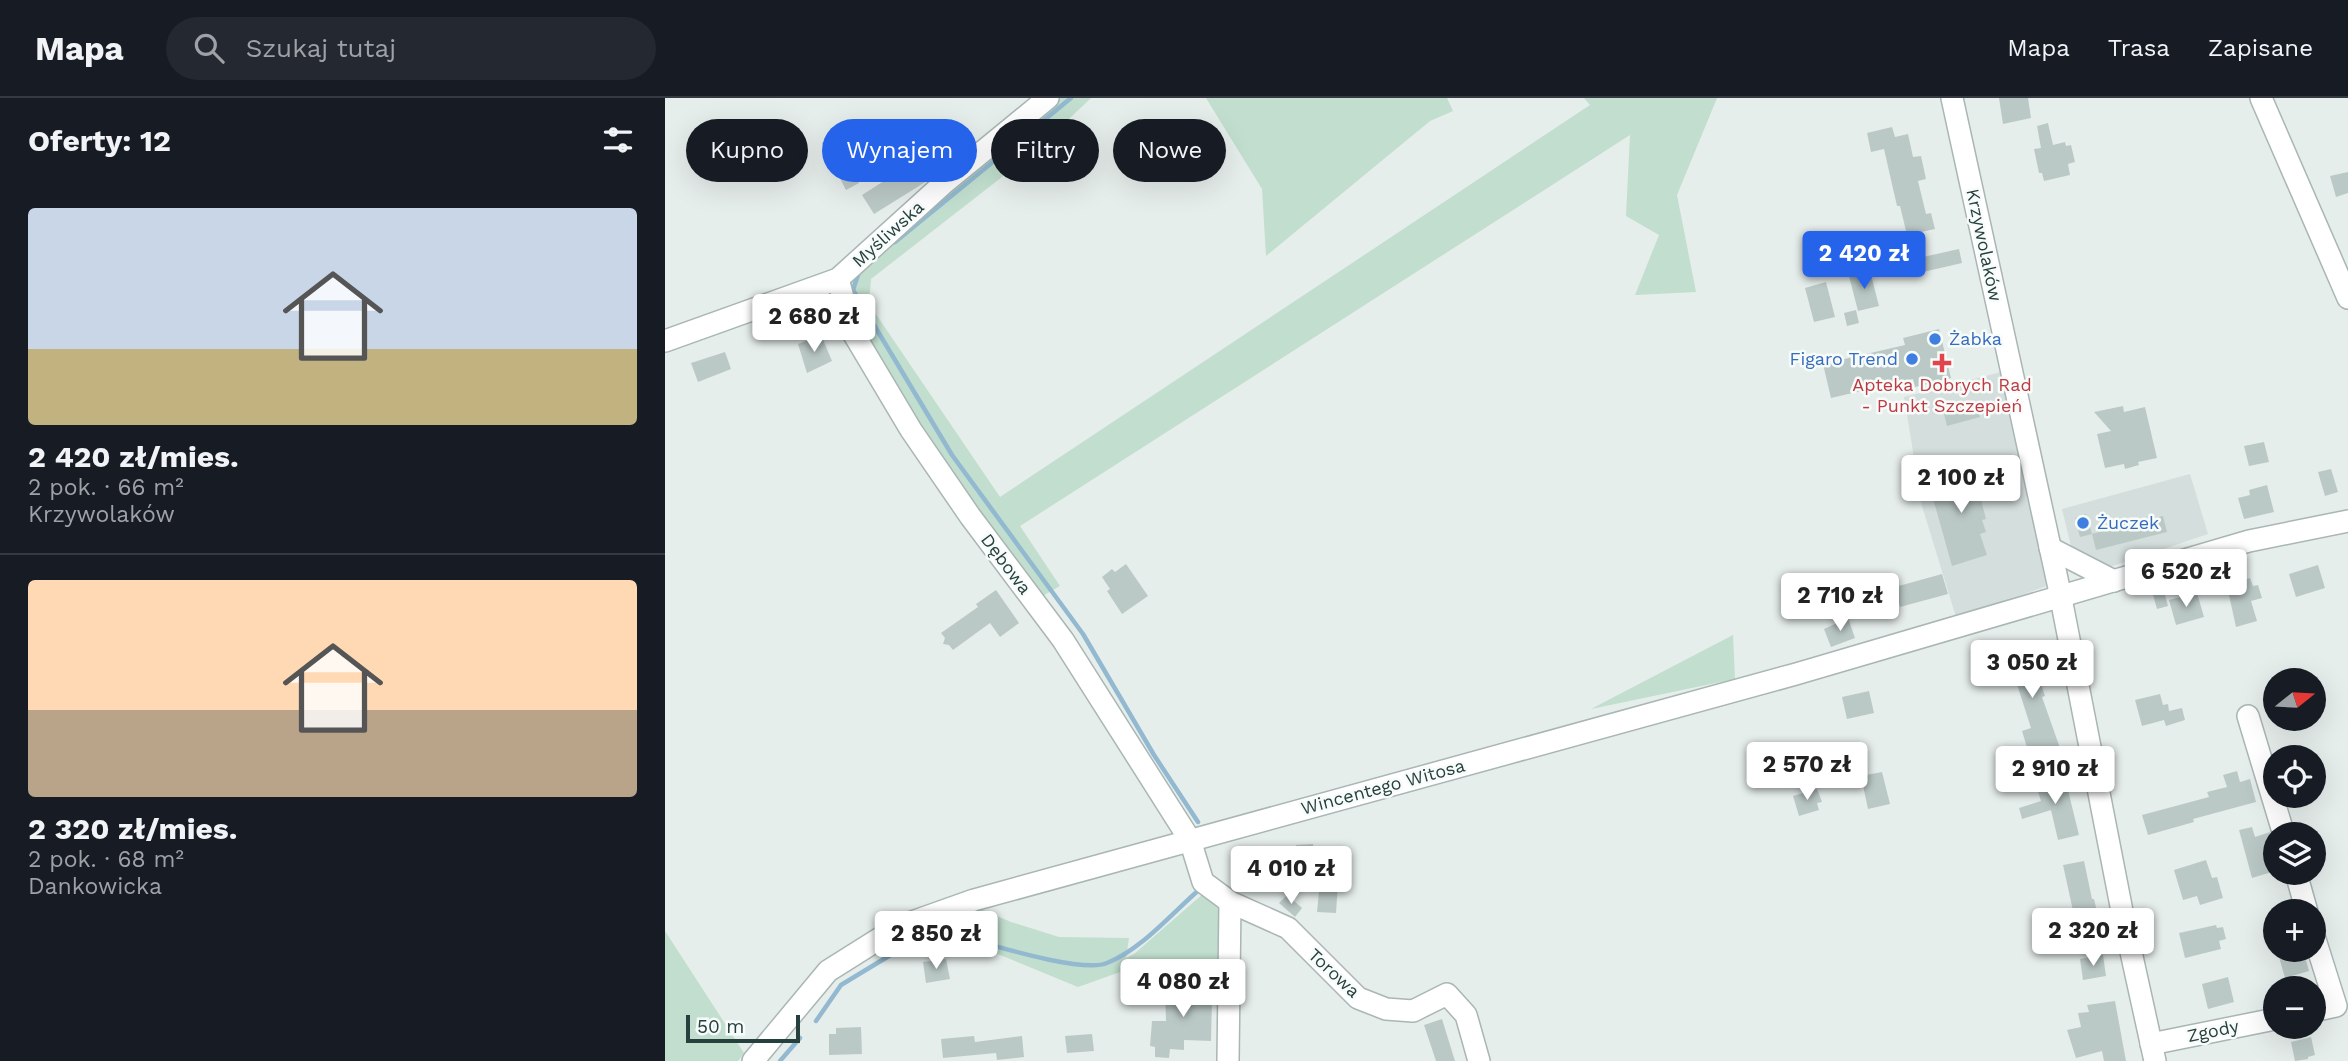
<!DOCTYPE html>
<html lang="pl">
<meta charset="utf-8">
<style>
:root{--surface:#171b24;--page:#242831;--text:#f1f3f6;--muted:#9ea1a6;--line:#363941;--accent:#2563eb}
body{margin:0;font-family:"Work Sans",sans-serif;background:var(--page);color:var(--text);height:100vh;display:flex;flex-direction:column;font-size:26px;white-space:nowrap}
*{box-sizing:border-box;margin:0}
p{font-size:23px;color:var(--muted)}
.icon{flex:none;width:38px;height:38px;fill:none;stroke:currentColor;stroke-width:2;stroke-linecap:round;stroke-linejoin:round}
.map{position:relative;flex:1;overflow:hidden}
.sheet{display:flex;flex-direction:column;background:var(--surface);width:665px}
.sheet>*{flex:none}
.banner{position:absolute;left:21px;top:21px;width:665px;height:63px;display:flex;gap:14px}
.needle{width:46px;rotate:72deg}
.tools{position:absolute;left:1598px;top:570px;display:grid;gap:14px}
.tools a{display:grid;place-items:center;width:63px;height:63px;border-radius:50%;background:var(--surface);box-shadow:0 7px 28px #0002;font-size:35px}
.scale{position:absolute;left:21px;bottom:18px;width:114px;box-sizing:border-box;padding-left:7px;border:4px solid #26403e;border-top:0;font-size:19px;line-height:24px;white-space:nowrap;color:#26403e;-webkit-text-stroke:5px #f7fbf9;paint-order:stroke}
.price{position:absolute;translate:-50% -60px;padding:0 16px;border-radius:7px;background:#fff;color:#222;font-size:23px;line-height:46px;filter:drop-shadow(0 2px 4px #0008)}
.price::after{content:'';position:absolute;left:50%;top:42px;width:21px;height:16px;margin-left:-10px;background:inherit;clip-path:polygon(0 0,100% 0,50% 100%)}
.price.current{background:var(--accent);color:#fff}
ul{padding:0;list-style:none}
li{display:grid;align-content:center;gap:14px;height:371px;padding:0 28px}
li+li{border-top:2px solid var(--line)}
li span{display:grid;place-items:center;height:217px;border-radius:7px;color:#555}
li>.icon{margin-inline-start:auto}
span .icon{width:126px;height:126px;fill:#fffc;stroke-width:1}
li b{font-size:30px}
h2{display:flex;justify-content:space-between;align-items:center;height:84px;padding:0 28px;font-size:30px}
.chip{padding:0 24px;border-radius:32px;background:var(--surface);box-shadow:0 7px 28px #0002;font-size:24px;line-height:63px}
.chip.current{background:var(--accent);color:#fff}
header{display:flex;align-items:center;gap:42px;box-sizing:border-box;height:98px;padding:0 35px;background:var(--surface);border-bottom:2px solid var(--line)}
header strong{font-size:33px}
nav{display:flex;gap:38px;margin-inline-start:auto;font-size:24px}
.search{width:490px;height:63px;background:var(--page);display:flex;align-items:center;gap:18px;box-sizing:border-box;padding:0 24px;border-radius:38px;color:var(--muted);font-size:26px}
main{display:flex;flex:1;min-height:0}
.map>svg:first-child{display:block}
</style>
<header>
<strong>Mapa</strong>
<div class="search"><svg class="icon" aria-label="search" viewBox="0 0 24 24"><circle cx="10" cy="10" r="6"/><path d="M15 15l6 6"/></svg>Szukaj tutaj</div>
<nav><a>Mapa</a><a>Trasa</a><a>Zapisane</a></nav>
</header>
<main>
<section class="sheet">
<h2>Oferty: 12<svg class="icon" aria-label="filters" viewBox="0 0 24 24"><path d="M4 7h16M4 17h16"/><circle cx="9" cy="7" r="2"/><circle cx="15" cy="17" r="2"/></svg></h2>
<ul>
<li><span style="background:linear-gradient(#c9d6e8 65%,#c2b280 0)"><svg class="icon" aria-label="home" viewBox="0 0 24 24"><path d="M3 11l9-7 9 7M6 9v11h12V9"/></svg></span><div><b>2 420 zł/mies.</b><p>2 pok. · 66 m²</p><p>Krzywolaków</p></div></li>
<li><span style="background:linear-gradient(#ffd9b3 60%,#b9a48a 0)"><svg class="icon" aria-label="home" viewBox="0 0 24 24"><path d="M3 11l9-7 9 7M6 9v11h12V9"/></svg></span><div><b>2 320 zł/mies.</b><p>2 pok. · 68 m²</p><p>Dankowicka</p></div></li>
</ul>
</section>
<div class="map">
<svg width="1683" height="963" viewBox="0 0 1683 963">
<rect width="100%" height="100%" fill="#e6eeec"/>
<g fill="#d4dedc">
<polygon points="1336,274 1382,488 1291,519 1257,408 1239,299"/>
<polygon points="1525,376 1543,436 1445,469 1431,466 1406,448 1397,411"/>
</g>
<g fill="#c1dece">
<polygon points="377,0 426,0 369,54 206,181 204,206 335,399 925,7 919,0 1052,0 1012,97 1031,194 970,197 994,137 961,118 965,37 355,428 395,488 376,499 309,414 193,230 181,192 189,172"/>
<polygon points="541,0 782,0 788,13 765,23 601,158 597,91"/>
<polygon points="1068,537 1070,581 926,611"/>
<polygon points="539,795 557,815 553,868 458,873 413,889 318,850 311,809 346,824 394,839 464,840 461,860 469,856"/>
<polygon points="0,833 79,955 73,963 0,963"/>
</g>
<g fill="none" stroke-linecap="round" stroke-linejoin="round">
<g stroke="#92b9d0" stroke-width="4.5">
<polyline points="230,144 406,0"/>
<polyline points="194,174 188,192 287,357 418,536 489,657 533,724"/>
<path d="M 290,837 C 321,845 417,876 442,865 C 476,852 507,815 535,791"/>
<polyline points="151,923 176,887 247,844 275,835"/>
<polyline points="115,963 135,940"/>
</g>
</g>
<g fill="#bbc9c6">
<polygon points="1334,0 1363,0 1366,20 1338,26"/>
<polygon points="202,22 216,49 184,65 194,85 181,92 157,45"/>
<polygon points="1383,25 1388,47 1400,44 1401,48 1406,47 1410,64 1403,66 1405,77 1379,83 1377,75 1374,75 1369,51 1376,50 1372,28"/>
<polygon points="1227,29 1230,39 1243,36 1248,59 1256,58 1261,81 1253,83 1261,116 1266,115 1270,131 1242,137 1235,108 1232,108 1219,51 1206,54 1202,35"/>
<polygon points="238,45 262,83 209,116 197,97 230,76 218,57"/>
<polygon points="1683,74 1683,95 1671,99 1665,78"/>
<polygon points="1256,151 1258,159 1294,151 1297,165 1245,177 1244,172 1237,173 1232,156"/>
<polygon points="1205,173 1214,208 1193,213 1184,178"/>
<polygon points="1161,184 1170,219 1149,224 1140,190"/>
<polygon points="1191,212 1194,225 1182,228 1179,215"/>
<polygon points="1274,231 1286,280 1250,289 1248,281 1166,300 1158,266 1240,247 1238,240"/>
<polygon points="156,237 167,263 142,275 133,246"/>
<polygon points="60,254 66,271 33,284 26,265"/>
<polygon points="1310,303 1315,319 1282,328 1278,312"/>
<polygon points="1458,308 1459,314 1480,309 1492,360 1473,364 1474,367 1460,371 1459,366 1440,370 1432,336 1446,333 1429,314"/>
<polygon points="1599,344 1604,364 1584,368 1579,348"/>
<polygon points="1313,370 1323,396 1315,398 1321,421 1317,422 1321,434 1315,436 1322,457 1287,468 1264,386"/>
<polygon points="1666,371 1673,394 1660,398 1653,374"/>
<polygon points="1602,387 1609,414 1579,421 1573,400 1585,397 1584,392"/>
<polygon points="1421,416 1427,436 1415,439 1410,420"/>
<polygon points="1498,418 1502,434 1431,452 1427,436 1448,430 1446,423 1458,420 1460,427"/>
<polygon points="461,466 483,498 457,516 442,493 445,491 437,479 447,471 450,474"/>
<polygon points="1653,467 1660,490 1631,499 1624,476"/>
<polygon points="1277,476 1283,496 1235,509 1230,489"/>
<polygon points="1585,480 1588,488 1593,487 1597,500 1586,503 1592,523 1571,529 1562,488"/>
<polygon points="1498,490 1503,508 1492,511 1487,493"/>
<polygon points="331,492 354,525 335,539 325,525 288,552 284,547 278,546 280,540 276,535 313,509 311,506"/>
<polygon points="1532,495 1539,519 1511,527 1504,502"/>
<polygon points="1183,520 1190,540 1166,549 1159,531"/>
<polygon points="1362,542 1363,547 1367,546 1372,562 1368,563 1380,598 1377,599 1395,650 1365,659 1357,633 1366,630 1340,549"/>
<polygon points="1204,593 1209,615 1182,621 1177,599"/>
<polygon points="1495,596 1498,607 1503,606 1504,613 1517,610 1520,622 1501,628 1499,622 1477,628 1470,602"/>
<polygon points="1572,673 1575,684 1585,681 1591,704 1528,721 1529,724 1483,737 1477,717 1544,699 1542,694 1562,689 1558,677"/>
<polygon points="1217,674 1225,706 1203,711 1196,678"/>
<polygon points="1399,676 1414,737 1393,742 1386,712 1357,721 1354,710 1376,703 1370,684"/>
<polygon points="1152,691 1157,704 1152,705 1154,712 1134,718 1128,698"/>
<polygon points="1587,729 1590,739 1605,734 1610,746 1610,773 1587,780 1574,732"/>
<polygon points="648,746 649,758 662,757 663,771 668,771 668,786 673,786 671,815 652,814 655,783 649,784 649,776 603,781 602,760 631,758 631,747"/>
<polygon points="1541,762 1547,780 1552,779 1558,800 1535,807 1532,798 1518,802 1509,772"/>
<polygon points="1419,763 1427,801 1429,801 1435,826 1412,831 1398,767"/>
<polygon points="622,797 637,810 630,819 614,805"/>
<polygon points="1551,827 1552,830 1558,829 1561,841 1554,843 1556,851 1520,860 1514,835"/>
<polygon points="1638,852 1644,873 1620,880 1614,859"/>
<polygon points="1438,857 1441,878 1418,882 1415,861"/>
<polygon points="281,861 285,881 261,885 258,864"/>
<polygon points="1563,879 1569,904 1543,911 1537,886"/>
<polygon points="513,884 541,885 541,900 547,900 546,943 519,942 519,952 505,951 504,960 490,959 490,949 485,948 487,923 501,923 500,890 512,890"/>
<polygon points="1450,903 1461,963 1439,963 1437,953 1411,960 1402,932 1416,929 1413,915 1424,914 1422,907"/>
<polygon points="777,921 790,963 771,963 759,927"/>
<polygon points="196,929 197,956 164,957 164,936 171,936 171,930"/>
<polygon points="427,936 429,953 402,955 400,938"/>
<polygon points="309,938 310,944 357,938 359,959 332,962 331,955 278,960 276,941"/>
<polygon points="1646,939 1650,957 1643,959 1643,961 1630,963 1626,944"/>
</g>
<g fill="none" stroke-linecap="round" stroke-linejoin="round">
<g stroke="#a9b6b4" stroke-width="24">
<g id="minor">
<polyline points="1287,0 1394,490 1457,813 1490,963"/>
<polyline points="1596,0 1683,200"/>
<polyline points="173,181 187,233 246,332 305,418 398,542 525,742 538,784 565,804 623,830 693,900 721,911 748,913 782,896 801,917 814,963"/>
<polyline points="0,243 173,181 278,86 383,0"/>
<polyline points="1385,450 1449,483"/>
<polyline points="1583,618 1619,737"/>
<polyline points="1631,775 1642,814"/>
<polyline points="1648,835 1671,908 1648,913"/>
<polyline points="1486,946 1610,921"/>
<polyline points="88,963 163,873 233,829 309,802 1131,576 1584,443 1683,423"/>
<polyline points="563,963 565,804"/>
</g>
</g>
<use href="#minor" stroke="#fff" stroke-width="21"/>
</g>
<g fill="#3f7fe0" stroke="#f7fbf9" stroke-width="2.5">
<circle cx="1270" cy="241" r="7"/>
<circle cx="1247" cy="261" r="7"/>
<circle cx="1418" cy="425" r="7"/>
</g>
<path fill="#e0444e" stroke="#f7fbf9" stroke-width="2.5" d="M1273.5 254.5h7v7h7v7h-7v7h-7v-7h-7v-7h7z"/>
<g text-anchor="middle" stroke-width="5" stroke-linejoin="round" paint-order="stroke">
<g font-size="18" fill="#26403e" stroke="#f7fbf9">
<text transform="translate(223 136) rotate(-42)" y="6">Myśliwska</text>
<text transform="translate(1319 147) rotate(78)" y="6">Krzywolaków</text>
<text transform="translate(341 466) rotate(53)" y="6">Dębowa</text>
<text transform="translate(718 689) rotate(-15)" y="6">Wincentego Witosa</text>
<text transform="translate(669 875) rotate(43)" y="6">Torowa</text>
<text transform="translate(1548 933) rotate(-12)" y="6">Zgody</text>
</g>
<g font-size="18" fill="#366cbe" stroke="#f7fbf9" text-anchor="start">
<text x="1284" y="247">Żabka</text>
<text x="1233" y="267" text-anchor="end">Figaro Trend</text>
<text x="1432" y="431">Żuczek</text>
</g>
<g font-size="18" fill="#be3a42" stroke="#f7fbf9">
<text x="1277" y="293">Apteka Dobrych Rad<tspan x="1277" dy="21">- Punkt Szczepień</tspan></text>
</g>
</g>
</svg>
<div class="tools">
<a><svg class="needle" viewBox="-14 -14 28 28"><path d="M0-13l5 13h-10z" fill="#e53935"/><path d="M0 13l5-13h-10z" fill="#9ea1a6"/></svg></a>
<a><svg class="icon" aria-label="locate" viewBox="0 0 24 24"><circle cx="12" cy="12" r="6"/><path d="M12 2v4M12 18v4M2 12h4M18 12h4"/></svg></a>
<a><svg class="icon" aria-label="layers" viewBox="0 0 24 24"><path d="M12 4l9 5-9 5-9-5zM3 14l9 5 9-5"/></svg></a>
<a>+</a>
<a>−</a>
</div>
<div class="scale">50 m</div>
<b class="price current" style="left:1199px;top:193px">2 420 zł</b>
<b class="price" style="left:149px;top:256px">2 680 zł</b>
<b class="price" style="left:1296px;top:417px">2 100 zł</b>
<b class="price" style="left:1521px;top:511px">6 520 zł</b>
<b class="price" style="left:1175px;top:535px">2 710 zł</b>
<b class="price" style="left:1367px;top:602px">3 050 zł</b>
<b class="price" style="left:1142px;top:704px">2 570 zł</b>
<b class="price" style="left:1390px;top:708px">2 910 zł</b>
<b class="price" style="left:626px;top:808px">4 010 zł</b>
<b class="price" style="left:1428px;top:870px">2 320 zł</b>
<b class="price" style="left:271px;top:873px">2 850 zł</b>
<b class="price" style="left:518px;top:921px">4 080 zł</b>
<div class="banner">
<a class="chip">Kupno</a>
<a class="chip current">Wynajem</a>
<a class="chip">Filtry</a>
<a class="chip">Nowe</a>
</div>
</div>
</main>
